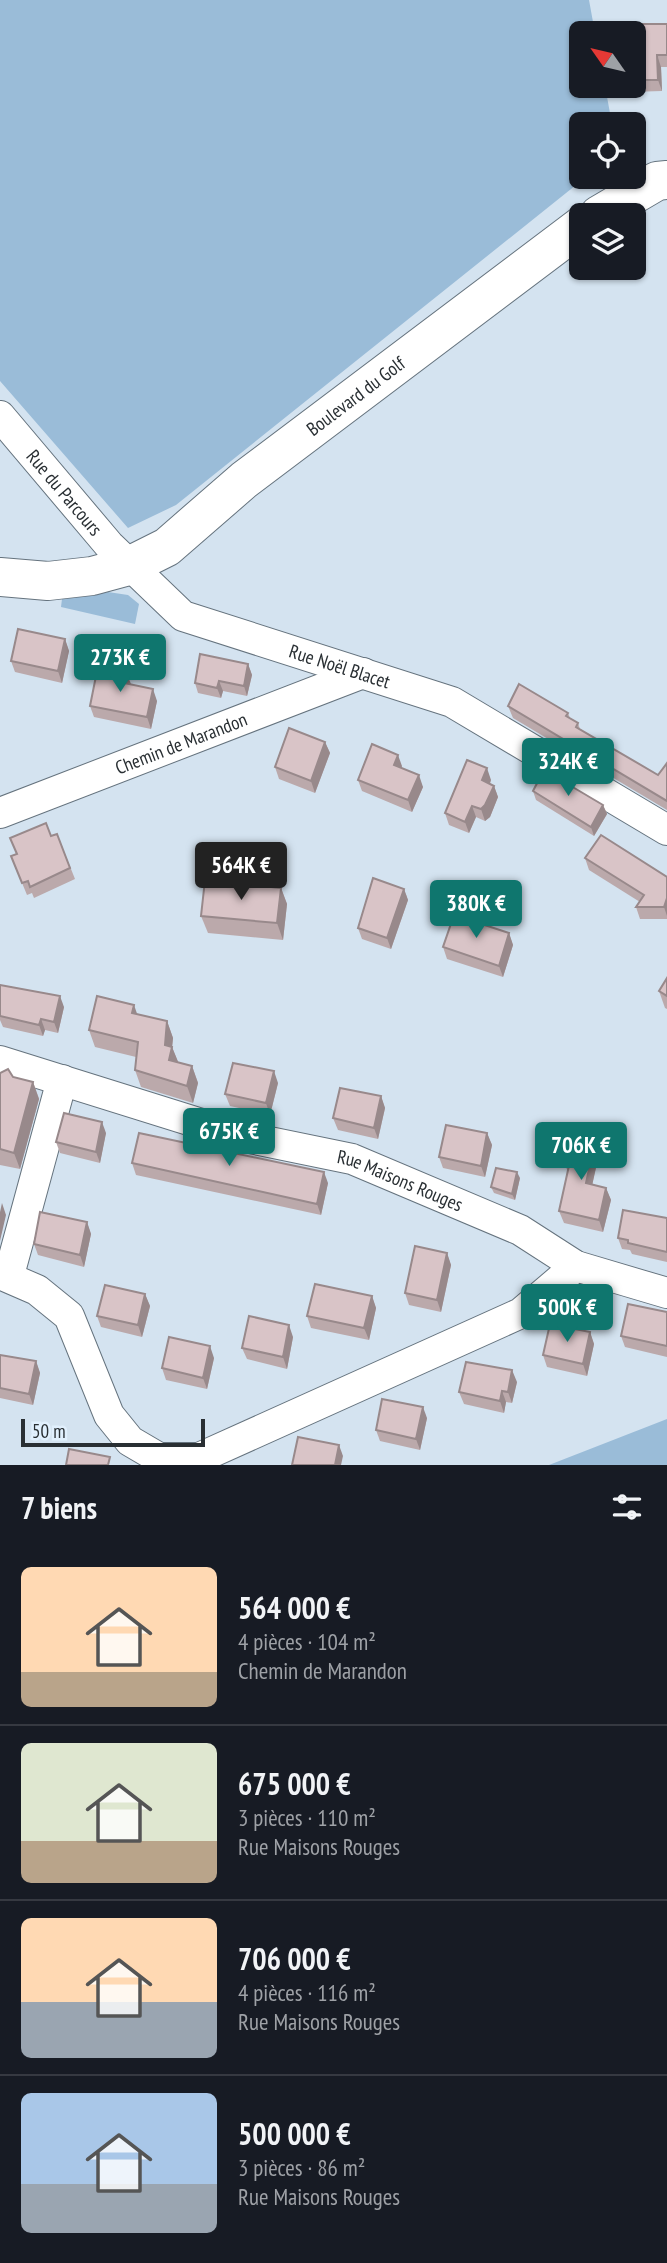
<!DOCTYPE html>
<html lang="fr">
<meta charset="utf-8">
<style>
:root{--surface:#171b24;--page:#242831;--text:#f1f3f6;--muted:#9ea1a6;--line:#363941;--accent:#0f766e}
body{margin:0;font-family:"PT Sans Narrow",sans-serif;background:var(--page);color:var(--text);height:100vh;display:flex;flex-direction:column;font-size:26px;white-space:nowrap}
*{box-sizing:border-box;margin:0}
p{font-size:23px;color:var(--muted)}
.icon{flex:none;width:38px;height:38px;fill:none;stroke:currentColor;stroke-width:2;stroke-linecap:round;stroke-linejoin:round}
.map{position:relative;height:1465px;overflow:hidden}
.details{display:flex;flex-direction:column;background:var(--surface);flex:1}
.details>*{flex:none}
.needle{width:46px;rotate:304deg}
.buttons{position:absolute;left:569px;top:21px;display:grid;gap:14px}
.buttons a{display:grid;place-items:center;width:77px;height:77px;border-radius:10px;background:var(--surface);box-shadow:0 2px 5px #0004;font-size:35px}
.scale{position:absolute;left:21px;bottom:18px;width:184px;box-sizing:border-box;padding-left:7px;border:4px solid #292f33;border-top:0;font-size:19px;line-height:24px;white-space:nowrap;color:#292f33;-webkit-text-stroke:5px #e1f0fd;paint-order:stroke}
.price{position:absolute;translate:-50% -60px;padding:0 16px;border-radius:7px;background:var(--accent);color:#fff;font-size:23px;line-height:46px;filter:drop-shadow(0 2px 4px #0008)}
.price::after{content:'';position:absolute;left:50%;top:42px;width:21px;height:16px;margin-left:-10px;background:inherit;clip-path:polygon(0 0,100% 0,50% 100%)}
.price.on{background:#222;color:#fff}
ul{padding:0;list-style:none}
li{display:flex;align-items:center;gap:21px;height:175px;padding:0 21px}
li+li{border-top:2px solid var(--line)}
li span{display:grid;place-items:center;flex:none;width:196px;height:140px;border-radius:10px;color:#555}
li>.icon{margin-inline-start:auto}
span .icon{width:84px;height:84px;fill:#fffc;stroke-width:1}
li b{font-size:30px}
h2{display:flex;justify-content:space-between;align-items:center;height:84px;padding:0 21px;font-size:30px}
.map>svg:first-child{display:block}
</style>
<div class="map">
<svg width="667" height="1465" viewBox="0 0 667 1465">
<rect width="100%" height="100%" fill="#d4e3f0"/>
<g fill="#9abcd8">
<polygon points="0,0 589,0 595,33 581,33 581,86 605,86 612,124 581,124 581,177 586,177 176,505 128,528 0,381"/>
<polygon points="108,592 128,595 139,604 135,624 61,607 62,599"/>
<polygon points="667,1419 667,1465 549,1465"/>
</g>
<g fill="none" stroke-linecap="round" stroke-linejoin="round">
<g stroke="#65737e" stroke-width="32">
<g id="street">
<path id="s1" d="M 0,416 L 109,545 L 183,616 L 452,702 L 667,830"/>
<path id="s2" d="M 0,813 L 363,673"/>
<path id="s3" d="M 0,1061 L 240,1136 L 352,1159 L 520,1230 L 576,1266 L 667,1293"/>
<polyline points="0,1274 37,1290 69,1316 109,1415 130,1441 159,1458 199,1458 521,1313 576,1266"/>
<polyline points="9,1275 62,1080"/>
</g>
</g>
<g stroke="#65737e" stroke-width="40">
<g id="secondary">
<polyline points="599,215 657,181 667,180"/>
<path id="s4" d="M 0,577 L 48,581 L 92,576 L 129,566 L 167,547 L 244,480 L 581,226"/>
</g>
</g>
<use href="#street" stroke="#fff" stroke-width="30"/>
<use href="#secondary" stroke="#fff" stroke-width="38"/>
</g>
<g fill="#bba9ab">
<polygon points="667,24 667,67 661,67 662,91 630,92 628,86 634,86 634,33"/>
<polygon points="65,639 69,651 62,683 15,672 11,661"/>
<polygon points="248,664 252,675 247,696 223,691 221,698 198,693 195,683"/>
<polygon points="130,684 157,701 151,729 94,717 90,706"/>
<polygon points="508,706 568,713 570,718 578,723 580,729 658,775 667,763 667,810 513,718"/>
<polygon points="325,742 330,753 315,793 279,779 275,767"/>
<polygon points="402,766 401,768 423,787 412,812 362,791 358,780"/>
<polygon points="491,780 490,784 494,786 498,797 490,817 485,821 476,817 469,833 449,825 445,813"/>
<polygon points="533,791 603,805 607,814 594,836 536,800"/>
<polygon points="57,834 75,879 34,898 32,893 27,895 11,856"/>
<polygon points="585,858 667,877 667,919 640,919 636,907 640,902 589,870"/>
<polygon points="281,888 287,904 283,940 208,933 201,916"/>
<polygon points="404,889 408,900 391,949 362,939 358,928"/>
<polygon points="509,933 513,945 503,977 447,959 443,947"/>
<polygon points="667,978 667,1009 665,1008 659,991"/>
<polygon points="0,985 64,1007 58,1033 45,1030 43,1036 3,1027 0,1020"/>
<polygon points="137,1014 167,1021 173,1038 172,1047 178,1062 192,1066 198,1083 193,1103 141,1087 135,1070 136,1057 95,1047 89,1030"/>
<polygon points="0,1073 33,1082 39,1099 20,1169 0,1165"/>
<polygon points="278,1083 270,1115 230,1106 225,1094"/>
<polygon points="381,1096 385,1108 378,1139 338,1130 333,1118"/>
<polygon points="106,1133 100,1163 60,1153 56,1142"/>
<polygon points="487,1133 492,1145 485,1177 443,1168 439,1157"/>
<polygon points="595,1142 599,1154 592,1185 606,1188 611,1200 603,1232 564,1223 559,1211 568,1172 563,1160"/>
<polygon points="132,1163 328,1183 321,1215 136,1175"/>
<polygon points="520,1178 515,1200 494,1193 491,1187"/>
<polygon points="667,1218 667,1262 632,1254 630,1250 622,1249 618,1238"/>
<polygon points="87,1222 91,1234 84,1267 38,1255 34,1244"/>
<polygon points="447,1253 451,1265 441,1312 409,1305 405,1293"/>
<polygon points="145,1294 150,1306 142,1337 101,1327 97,1316"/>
<polygon points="372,1296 376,1308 369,1340 311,1328 307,1316"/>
<polygon points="667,1312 667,1357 625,1347 621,1336"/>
<polygon points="590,1332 594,1344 587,1376 547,1367 543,1355"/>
<polygon points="293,1337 287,1369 247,1359 242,1348"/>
<polygon points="0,1355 36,1361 40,1373 33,1405 0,1398"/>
<polygon points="214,1358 207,1389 166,1380 162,1368"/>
<polygon points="517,1382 512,1403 506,1402 504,1413 464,1404 459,1392"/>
<polygon points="427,1418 420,1450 380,1441 376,1430"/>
</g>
<g fill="#98898b">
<polygon points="657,55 661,67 662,91 658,80"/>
<polygon points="65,639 69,651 62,683 58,671"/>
<polygon points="248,664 252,675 247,696 244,686"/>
<polygon points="126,672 131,684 124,683"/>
<polygon points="219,681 223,691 221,698 217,688"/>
<polygon points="153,689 157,701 151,729 147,717"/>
<polygon points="325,742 330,753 315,793 311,781"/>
<polygon points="398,755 402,766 398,777 394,765"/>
<polygon points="487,768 491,780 486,792 482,780"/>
<polygon points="419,775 423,787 412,812 408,800"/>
<polygon points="494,786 498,797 490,817 485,821 481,809"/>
<polygon points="603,805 607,814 594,836 591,827"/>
<polygon points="472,806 476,817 469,833 465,822"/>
<polygon points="281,888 287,904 283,940 277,923"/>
<polygon points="404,889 408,900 391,949 387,938"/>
<polygon points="667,898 667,916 664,907"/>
<polygon points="509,933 513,945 503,977 499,966"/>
<polygon points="60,996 64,1007 58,1033 54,1022"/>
<polygon points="134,1005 140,1022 132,1013"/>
<polygon points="41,1019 45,1030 43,1036 39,1025"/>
<polygon points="167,1021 173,1038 172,1048 172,1047 179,1064 169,1060 165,1045"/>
<polygon points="192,1066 198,1083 193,1103 187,1086"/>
<polygon points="274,1071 278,1083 270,1115 266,1103"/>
<polygon points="33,1082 39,1099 20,1169 14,1153"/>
<polygon points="381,1096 385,1108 378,1139 374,1128"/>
<polygon points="102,1122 106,1133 100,1163 96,1152"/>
<polygon points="487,1133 492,1145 485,1177 481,1166"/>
<polygon points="595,1142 599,1154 590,1195 586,1183"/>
<polygon points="324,1172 328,1183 321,1215 317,1204"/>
<polygon points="517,1172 520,1178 515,1200 512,1194"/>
<polygon points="606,1188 611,1200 603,1232 599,1220"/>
<polygon points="2,1203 6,1215 0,1241 0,1212"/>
<polygon points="87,1222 91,1234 84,1267 80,1255"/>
<polygon points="447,1253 451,1265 441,1312 437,1300"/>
<polygon points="145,1294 150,1306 142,1337 138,1325"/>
<polygon points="372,1296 376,1308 369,1340 364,1328"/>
<polygon points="289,1325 293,1337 287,1369 283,1357"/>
<polygon points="590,1332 594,1344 587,1376 583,1364"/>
<polygon points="210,1346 214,1358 207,1389 203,1378"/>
<polygon points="36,1361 40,1373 33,1405 29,1394"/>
<polygon points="512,1370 517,1382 512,1403 508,1392"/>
<polygon points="502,1391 506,1402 504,1413 500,1401"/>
<polygon points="423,1407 427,1418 420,1450 416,1439"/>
<polygon points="339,1445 343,1456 341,1465 335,1465"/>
</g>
<g fill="#d9c4c7" stroke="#98898b" stroke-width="2">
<polygon points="625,24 667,24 667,55 657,55 658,80 634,80 634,33 625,33"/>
<polygon points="18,629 65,639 58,671 11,661"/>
<polygon points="200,654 248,664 244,686 219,681 217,688 195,683"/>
<polygon points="98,666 126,672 124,683 153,689 147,717 90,706"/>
<polygon points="519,684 568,713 566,716 578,723 576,727 658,775 667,763 667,801 508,706"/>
<polygon points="289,728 325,742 311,781 275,767"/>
<polygon points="372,744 398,755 394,765 419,775 408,800 358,780"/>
<polygon points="467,760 487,768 482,780 494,786 485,805 481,809 472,806 465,822 445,813"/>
<polygon points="544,770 603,805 591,827 533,791"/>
<polygon points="46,823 51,836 57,834 70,868 30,887 28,881 22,883 11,856 17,854 10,838"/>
<polygon points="601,835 667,877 667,898 664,907 636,907 644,895 585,858"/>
<polygon points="373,878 404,889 387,938 358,928"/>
<polygon points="205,880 281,888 277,923 201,916"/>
<polygon points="454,915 509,933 499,966 443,947"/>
<polygon points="667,978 667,996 659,991"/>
<polygon points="0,985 60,996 54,1022 41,1019 39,1025 0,1016"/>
<polygon points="97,996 134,1005 132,1013 167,1021 165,1045 172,1047 169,1060 192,1066 187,1086 135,1070 138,1042 89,1030"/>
<polygon points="233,1063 274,1071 266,1103 225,1094"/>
<polygon points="8,1069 13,1077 33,1082 14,1153 0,1149 0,1073"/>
<polygon points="340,1088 381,1096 374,1128 333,1118"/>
<polygon points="64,1113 102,1122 96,1152 56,1142"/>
<polygon points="446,1125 487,1133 481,1166 439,1157"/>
<polygon points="139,1133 324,1172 317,1204 132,1163"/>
<polygon points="568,1136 595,1142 586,1183 606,1188 599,1220 559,1211 570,1161 563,1160"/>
<polygon points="496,1168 517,1172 512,1194 491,1187"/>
<polygon points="623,1210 667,1218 667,1252 628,1243 628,1240 618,1238"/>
<polygon points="40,1212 87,1222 80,1255 34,1244"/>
<polygon points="415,1246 447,1253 437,1300 405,1293"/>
<polygon points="315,1284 372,1296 364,1328 307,1316"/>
<polygon points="105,1285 145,1294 138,1325 97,1316"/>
<polygon points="628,1304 667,1312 667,1346 621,1336"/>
<polygon points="249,1316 289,1325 283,1357 242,1348"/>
<polygon points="550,1324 590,1332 583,1364 543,1355"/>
<polygon points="169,1337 210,1346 203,1378 162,1368"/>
<polygon points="0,1355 36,1361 29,1394 0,1388"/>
<polygon points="466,1362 512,1370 508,1392 502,1391 500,1401 459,1392"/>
<polygon points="382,1399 423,1407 416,1439 376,1430"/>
<polygon points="298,1437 339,1445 335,1465 292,1465"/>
<polygon points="69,1449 110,1457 108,1465 66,1465"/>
</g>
<g text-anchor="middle" stroke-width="7" stroke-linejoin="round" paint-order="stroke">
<g font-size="19" fill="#292f33" stroke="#e1f0fd">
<text dy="7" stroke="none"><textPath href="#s4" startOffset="415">Boulevard du Golf</textPath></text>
<text dy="7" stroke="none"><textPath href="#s1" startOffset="100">Rue du Parcours</textPath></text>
<text dy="7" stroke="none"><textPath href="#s1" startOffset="436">Rue Noël Blacet</textPath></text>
<text dy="7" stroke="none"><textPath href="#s2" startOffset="194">Chemin de Marandon</textPath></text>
<text dy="7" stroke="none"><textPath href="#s3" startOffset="418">Rue Maisons Rouges</textPath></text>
</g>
</g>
</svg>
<div class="buttons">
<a><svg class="needle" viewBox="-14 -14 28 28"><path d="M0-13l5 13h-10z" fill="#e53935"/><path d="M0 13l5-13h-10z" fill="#9ea1a6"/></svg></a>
<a><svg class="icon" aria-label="locate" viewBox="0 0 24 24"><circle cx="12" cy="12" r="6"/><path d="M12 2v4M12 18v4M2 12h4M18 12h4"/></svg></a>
<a><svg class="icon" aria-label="layers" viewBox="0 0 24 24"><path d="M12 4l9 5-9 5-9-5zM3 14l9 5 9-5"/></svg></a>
</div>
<div class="scale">50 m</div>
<b class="price" style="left:120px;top:694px">273K €</b>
<b class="price" style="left:568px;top:798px">324K €</b>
<b class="price on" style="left:241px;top:902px">564K €</b>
<b class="price" style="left:476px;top:940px">380K €</b>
<b class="price" style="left:229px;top:1168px">675K €</b>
<b class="price" style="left:581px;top:1182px">706K €</b>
<b class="price" style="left:567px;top:1344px">500K €</b>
</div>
<section class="details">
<h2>7 biens<svg class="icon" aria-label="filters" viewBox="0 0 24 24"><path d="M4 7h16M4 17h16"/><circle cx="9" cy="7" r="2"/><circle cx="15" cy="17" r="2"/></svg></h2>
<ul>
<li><span style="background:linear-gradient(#ffd9b3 75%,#b9a48a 0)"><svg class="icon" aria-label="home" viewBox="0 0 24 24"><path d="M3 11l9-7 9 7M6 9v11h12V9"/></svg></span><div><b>564 000 €</b><p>4 pièces · 104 m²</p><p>Chemin de Marandon</p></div></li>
<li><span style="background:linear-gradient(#dfe7d0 70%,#b9a48a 0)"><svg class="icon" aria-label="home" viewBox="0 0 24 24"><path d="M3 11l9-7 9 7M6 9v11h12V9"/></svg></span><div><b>675 000 €</b><p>3 pièces · 110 m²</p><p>Rue Maisons Rouges</p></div></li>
<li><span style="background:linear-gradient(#ffd9b3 60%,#9aa5b1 0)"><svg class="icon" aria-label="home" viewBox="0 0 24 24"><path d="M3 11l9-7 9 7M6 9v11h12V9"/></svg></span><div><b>706 000 €</b><p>4 pièces · 116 m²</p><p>Rue Maisons Rouges</p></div></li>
<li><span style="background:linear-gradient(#a9c7e8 65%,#9aa5b1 0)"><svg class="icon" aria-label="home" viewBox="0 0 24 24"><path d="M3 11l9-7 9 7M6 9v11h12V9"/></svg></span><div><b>500 000 €</b><p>3 pièces · 86 m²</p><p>Rue Maisons Rouges</p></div></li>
</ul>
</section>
